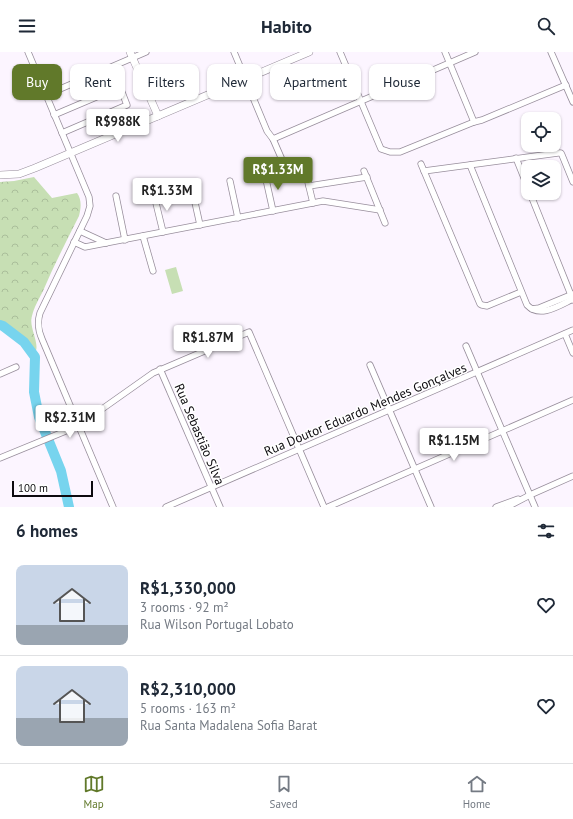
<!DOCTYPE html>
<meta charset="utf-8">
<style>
:root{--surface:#fff;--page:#f2f2f3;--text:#1f2937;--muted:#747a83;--line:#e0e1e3;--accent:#61792a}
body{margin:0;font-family:"PT Sans",sans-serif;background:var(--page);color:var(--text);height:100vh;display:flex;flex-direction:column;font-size:15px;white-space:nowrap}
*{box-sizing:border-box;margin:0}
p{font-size:13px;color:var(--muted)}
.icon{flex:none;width:22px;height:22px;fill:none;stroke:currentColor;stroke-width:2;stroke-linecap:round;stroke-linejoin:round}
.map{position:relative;height:455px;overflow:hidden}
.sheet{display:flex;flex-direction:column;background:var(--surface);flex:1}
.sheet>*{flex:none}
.hud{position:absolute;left:12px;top:12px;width:549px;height:36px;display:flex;gap:8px}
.tools{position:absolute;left:521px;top:60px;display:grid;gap:8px}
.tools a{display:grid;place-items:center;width:40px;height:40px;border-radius:8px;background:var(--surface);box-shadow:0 1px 3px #0004;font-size:20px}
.scale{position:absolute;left:12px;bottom:10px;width:81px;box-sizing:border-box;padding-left:4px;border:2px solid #0d0a0f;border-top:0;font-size:11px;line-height:14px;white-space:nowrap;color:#0d0a0f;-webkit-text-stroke:3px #fff;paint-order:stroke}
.price{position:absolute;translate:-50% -34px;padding:0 9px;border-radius:4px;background:#fff;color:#222;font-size:13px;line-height:26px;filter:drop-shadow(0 1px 2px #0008)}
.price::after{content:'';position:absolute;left:50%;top:24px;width:12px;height:9px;margin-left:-6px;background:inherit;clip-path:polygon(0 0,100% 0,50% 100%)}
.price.selected{background:var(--accent);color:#fff}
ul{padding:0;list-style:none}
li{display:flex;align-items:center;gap:12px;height:100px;padding:0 16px}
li+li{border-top:1px solid var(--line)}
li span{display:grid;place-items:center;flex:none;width:112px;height:80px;border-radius:8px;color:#555}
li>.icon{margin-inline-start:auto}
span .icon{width:48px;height:48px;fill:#fffc;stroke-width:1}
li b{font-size:17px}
h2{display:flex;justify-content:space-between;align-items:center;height:48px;padding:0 16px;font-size:17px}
.tag{padding:0 14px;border-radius:8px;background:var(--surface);box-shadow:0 1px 3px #0004;font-size:14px;line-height:36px}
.tag.selected{background:var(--accent);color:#fff}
header{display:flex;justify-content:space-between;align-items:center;height:52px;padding:0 16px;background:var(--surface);font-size:18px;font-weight:700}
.dock{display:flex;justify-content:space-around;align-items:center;height:56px;border-top:1px solid var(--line);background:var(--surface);font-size:11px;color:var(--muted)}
.dock a{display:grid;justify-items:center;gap:2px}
.dock .selected{color:var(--accent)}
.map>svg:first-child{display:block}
</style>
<header><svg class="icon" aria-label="menu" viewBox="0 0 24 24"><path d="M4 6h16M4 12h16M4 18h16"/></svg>Habito<svg class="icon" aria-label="search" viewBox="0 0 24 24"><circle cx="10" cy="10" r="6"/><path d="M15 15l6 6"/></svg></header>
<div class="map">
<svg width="573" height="455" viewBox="0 0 573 455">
<defs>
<pattern id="forest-crowns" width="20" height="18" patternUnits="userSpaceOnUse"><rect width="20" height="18" fill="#c7dfb4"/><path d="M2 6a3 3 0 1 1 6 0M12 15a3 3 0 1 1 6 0" fill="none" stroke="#aabe9a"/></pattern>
</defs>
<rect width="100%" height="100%" fill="#fcf5ff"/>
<path fill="url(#forest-crowns)" d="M 34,125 L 52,146 L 77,141 C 82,148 81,156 79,164 C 67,188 54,213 43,239 C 39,247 34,255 32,264 C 28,275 42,294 34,302 L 24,290 L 4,273 L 0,272 L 0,130 L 14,129 Z"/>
<polygon fill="#c7dfb4" points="176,215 183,239 172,242 165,218"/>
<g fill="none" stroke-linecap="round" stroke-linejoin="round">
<polyline stroke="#77d4ee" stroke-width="10" points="0,273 3,274 24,290 35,305 34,340 39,365 61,419 69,455"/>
<g stroke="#988e9c" stroke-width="7">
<g id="minor">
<path d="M 28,0 L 89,145 L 90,154 L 87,164 L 40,261 C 37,271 38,278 42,287 L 113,455"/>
<polyline points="234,0 267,79 273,87 283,110"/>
<polyline points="340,0 381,97 390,100 400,100 474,70 482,68 566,33"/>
<polyline points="445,0 474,70"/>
<polyline points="551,0 573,50"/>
<polyline points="46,43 146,0"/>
<polyline points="54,63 120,35 127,53 62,81"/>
<polyline points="273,87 475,0"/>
<polyline points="516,106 528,136"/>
<polyline points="421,112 480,252 482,253 487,254 521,240"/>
<path d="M 470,113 L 527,253 C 540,267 560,253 573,247"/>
<polyline points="305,118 313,151"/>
<polyline points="364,119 385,171"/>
<polyline points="424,119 558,101 561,101 562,103 573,130"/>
<polyline points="265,123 273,159"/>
<polyline points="230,129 238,166"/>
<polyline points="309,134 367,125"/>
<polyline points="192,137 200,173"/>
<polyline points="530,141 573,248"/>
<polyline points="154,143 163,180"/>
<polyline points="116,144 125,188"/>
<polyline points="80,179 106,191"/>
<polyline points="143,184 153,219"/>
<polyline points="74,190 85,195 323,149 380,158"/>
<polyline points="532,257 539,256 573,242"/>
<polyline points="565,282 573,301"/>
<polyline points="466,294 535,455"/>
<polyline points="370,313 431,455"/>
<polyline points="160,317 220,455"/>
<polyline points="0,322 16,315"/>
<polyline points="0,406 78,374 153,321 249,280 324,455"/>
<polyline points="166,455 573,278"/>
<polyline points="328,455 573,348"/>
<polyline points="496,455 518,447"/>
<polyline points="507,455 530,443 573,424"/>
</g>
</g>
<g stroke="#988e9c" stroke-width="8">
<g id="major">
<polyline points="130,0 158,64"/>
<polyline points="0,123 19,122 35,116 309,0"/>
</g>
</g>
<use href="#minor" stroke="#fff" stroke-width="5.5"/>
<use href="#major" stroke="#fff" stroke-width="7"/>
</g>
<g text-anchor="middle" stroke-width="3" stroke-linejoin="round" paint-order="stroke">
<g font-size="13" fill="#0d0a0f" stroke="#fff">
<text transform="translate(365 357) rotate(-23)" y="5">Rua Doutor Eduardo Mendes Gonçalves</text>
<text transform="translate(200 382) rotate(67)" y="5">Rua Sebastião Silva</text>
</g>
</g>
</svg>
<div class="tools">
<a><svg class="icon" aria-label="locate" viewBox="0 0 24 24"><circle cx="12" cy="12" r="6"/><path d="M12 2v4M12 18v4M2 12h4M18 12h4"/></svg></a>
<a><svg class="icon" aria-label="layers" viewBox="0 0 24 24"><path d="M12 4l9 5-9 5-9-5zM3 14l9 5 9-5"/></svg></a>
</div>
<div class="scale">100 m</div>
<b class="price" style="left:118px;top:91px">R$988K</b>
<b class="price selected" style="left:278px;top:139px">R$1.33M</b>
<b class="price" style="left:167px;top:160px">R$1.33M</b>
<b class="price" style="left:208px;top:307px">R$1.87M</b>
<b class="price" style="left:70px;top:387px">R$2.31M</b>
<b class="price" style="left:454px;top:410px">R$1.15M</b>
<div class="hud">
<a class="tag selected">Buy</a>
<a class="tag">Rent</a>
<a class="tag">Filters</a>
<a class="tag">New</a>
<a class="tag">Apartment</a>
<a class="tag">House</a>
</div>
</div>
<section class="sheet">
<h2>6 homes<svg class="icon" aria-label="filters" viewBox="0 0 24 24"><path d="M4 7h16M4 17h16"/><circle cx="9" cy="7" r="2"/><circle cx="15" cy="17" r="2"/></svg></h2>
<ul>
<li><span style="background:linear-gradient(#c9d6e8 75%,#9aa5b1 0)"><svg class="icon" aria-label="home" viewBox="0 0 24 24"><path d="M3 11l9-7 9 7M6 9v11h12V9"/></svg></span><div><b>R$1,330,000</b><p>3 rooms · 92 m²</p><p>Rua Wilson Portugal Lobato</p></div><svg class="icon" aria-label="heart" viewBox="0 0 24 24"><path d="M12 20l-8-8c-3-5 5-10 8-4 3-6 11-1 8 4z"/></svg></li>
<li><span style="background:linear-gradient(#c9d6e8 65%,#9aa5b1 0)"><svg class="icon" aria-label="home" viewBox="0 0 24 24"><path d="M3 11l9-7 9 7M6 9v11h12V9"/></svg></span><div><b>R$2,310,000</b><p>5 rooms · 163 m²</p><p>Rua Santa Madalena Sofia Barat</p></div><svg class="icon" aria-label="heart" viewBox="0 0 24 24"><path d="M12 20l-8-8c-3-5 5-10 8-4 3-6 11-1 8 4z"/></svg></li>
</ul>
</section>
<nav class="dock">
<a class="selected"><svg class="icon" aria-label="map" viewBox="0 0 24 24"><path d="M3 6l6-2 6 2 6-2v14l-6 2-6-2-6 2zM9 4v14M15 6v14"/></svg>Map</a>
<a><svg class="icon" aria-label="saved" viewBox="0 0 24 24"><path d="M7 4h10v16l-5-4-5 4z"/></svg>Saved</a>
<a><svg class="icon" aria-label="home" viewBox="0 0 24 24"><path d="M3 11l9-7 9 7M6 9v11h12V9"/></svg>Home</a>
</nav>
